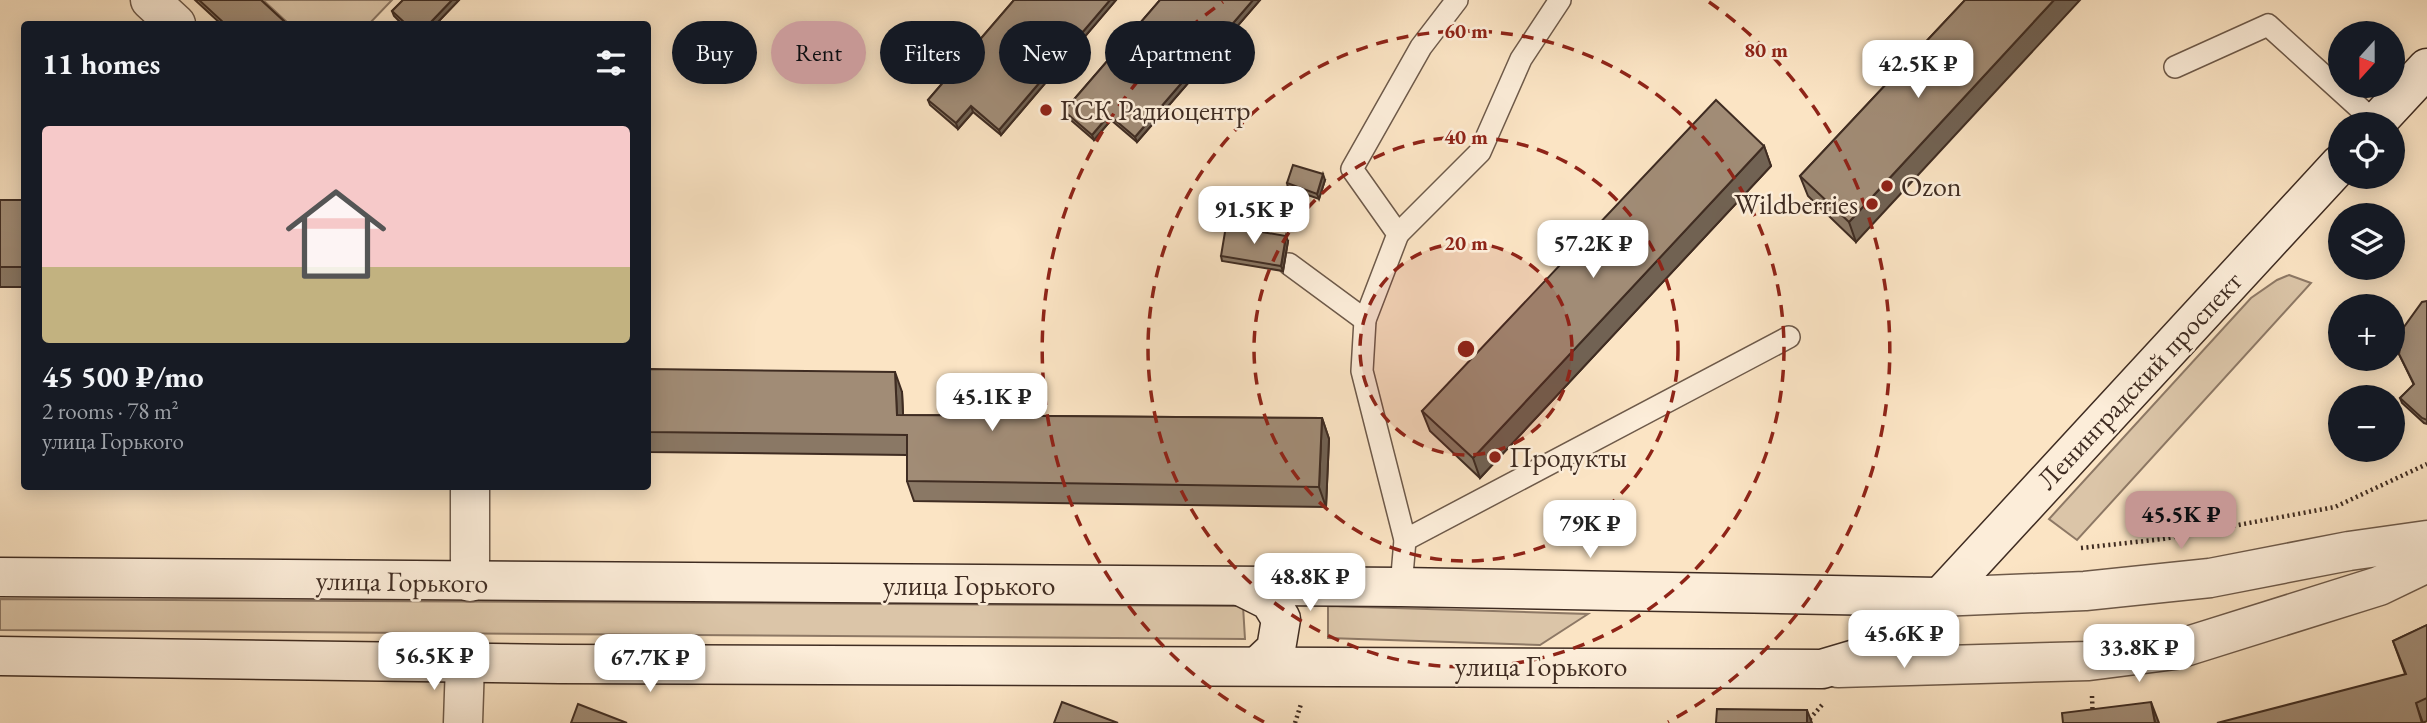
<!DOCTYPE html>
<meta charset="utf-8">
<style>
:root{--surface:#171b24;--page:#242831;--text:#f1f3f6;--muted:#9ea1a6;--accent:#c59692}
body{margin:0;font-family:"EB Garamond",serif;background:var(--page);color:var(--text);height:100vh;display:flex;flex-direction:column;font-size:26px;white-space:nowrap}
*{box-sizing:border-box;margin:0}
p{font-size:23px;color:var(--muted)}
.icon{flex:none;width:38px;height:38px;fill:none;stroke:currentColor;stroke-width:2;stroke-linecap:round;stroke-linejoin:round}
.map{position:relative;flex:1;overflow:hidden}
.details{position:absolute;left:21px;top:21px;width:630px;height:469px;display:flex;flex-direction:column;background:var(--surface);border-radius:7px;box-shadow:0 4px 18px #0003}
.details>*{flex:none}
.hud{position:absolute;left:672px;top:21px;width:665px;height:63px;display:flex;gap:14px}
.needle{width:46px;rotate:201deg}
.tools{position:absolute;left:2328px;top:21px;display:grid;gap:14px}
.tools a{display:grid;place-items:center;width:77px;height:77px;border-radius:50%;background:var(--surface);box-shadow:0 4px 18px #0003;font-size:35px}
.price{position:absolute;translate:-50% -60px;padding:0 16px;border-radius:14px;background:#fff;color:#222;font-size:23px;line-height:46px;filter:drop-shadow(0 2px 4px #0008)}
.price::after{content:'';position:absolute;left:50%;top:42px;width:21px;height:16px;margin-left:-10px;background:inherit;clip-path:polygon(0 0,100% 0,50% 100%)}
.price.active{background:var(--accent);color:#111}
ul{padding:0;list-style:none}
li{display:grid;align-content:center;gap:14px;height:371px;padding:0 21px}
li span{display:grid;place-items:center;height:217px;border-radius:7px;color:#555}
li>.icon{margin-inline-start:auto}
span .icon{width:126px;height:126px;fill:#fffc;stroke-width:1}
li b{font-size:30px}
h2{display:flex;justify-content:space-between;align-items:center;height:84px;padding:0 21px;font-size:30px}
.chip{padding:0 24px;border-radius:32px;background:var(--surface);box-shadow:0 4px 18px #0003;font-size:24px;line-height:63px}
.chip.active{background:var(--accent);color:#111}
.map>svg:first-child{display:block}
</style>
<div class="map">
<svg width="2427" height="723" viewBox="0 0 2427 723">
<rect width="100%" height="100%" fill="#fbe4c4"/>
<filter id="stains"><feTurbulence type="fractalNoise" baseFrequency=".00286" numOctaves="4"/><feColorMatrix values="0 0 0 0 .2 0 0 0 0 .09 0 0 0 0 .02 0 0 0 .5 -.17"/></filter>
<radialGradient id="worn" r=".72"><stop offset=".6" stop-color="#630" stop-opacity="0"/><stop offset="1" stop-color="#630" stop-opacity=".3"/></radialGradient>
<g fill="#dbc5a8" stroke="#8d7865" stroke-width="2">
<polygon points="263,0 392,0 369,24 289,24"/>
<polygon points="2289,275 2311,283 2077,540 2049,519 2251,298 2277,280"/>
<polygon points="0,599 1243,606 1245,639 0,630"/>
<polygon points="1328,606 1588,614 1540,645 1328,638"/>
</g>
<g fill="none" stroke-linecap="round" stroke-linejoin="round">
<g stroke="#6e5a4a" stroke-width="24">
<g id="service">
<polyline points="2175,67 2268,25 2376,123"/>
<polyline points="1398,234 1480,152 1521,59 1560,0"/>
<polyline points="1289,264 1365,320"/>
<polyline points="1405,540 1789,337"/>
<polyline points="1401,587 1405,540 1362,371 1365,320 1398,234 1352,169 1421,47 1457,0"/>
</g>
</g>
<g stroke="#6e5a4a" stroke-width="41">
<g id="minor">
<polyline points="150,0 176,24"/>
<polyline points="470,486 470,582"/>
<polyline points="463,723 465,663"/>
</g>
</g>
<g stroke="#6e5a4a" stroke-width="41">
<g id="tertiary">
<polyline points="1938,597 2085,591 2210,578 2349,551 2427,540"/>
<polyline points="1838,668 2089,661 2175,650 2379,586 2427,563"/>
</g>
</g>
<g stroke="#3f2c22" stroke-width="41">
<g id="secondary">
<polyline points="2375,124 2427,68"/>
<polyline points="0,577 1401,587 1938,597"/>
<polyline points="1242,587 1270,601 1281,619 1276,649 1258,666"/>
<polyline points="0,656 560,664 1822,669 1876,653 1909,631 2340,164"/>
</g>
</g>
<g stroke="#3f2c22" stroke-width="4.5" stroke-dasharray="2 3.5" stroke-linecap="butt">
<polyline points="2081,548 2163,539 2335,507 2427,464"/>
<polyline points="2092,696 2093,723"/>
<polyline points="1295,723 1301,704"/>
<polyline points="1806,723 1822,705"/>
</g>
<use href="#service" stroke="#fcedd9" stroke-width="21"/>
<use href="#minor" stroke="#fcedd9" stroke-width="38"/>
<use href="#tertiary" stroke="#fcedd9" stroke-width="38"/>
<use href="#secondary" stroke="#fcedd9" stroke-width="38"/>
</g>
<g fill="#8a7865" stroke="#3f2c22" stroke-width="2">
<polygon points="195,0 261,0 287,24 221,24"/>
<polygon points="403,0 459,0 436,24 402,24 394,16 392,11"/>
<polygon points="1014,0 1116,0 1001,135 973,112 958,129 930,105 928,100"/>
<polygon points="1160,0 1260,0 1137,142 1111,120 1094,140 1066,116 1064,111"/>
<polygon points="1965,0 1856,242 1808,196 1800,176"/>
<polygon points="1764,146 1771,166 1480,478 1430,431 1422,411"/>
<polygon points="1325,180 1319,199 1288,188 1287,183"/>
<rect x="0" y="200" width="24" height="87"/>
<polygon points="1288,241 1283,271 1222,261 1221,256"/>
<polygon points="2427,301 2427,424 2424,423 2402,403 2400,398 2414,385 2399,354"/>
<polygon points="648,369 902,392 903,415 1322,418 1329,439 1326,507 914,501 907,481 907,455 648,452"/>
<polygon points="2427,625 2427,721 2423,723 2393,641"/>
</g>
<g fill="#716253" stroke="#3f2c22" stroke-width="2">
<polygon points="452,0 459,0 436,24 429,24"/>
<polygon points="1110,0 1116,0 1001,135 999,130"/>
<polygon points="1253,0 1260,0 1137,142 1135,137"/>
<polygon points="2054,0 2080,0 1856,242 1849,222"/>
<polygon points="971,106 973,112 958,129 956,123"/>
<polygon points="1109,115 1111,120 1094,140 1092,135"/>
<polygon points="1764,146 1771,166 1480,478 1473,458"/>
<polygon points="1323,174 1325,180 1319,199 1317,194"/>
<polygon points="1286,236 1288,241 1283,271 1281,266"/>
<polygon points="895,372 902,392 904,435 897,415"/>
<polygon points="1322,418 1329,439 1326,507 1319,487"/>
<polygon points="2151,702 2159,723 2155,723"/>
<polygon points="1807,710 1812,723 1807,723"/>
</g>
<g fill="#a18c76" stroke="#3f2c22" stroke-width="2">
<polygon points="199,0 261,0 287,24 225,24"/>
<polygon points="403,0 452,0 429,24 406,24 392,11"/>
<polygon points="1014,0 1110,0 999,130 971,106 956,123 928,100"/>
<polygon points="1160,0 1253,0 1135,137 1109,115 1092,135 1064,111"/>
<polygon points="1965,0 2054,0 1849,222 1800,176"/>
<polygon points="1716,100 1764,146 1473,458 1422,411"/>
<polygon points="1293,165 1323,174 1317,194 1287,183"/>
<rect x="0" y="200" width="24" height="67"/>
<polygon points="1226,226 1286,236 1281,266 1221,256"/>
<polygon points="2427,301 2427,420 2422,418 2400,398 2414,384 2399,354 2404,327 2422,302"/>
<polygon points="648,369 895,372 897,415 1322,418 1319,487 907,481 907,435 648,432"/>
<polygon points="2427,625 2427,698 2416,703 2422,723 2217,723 2406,674 2393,641"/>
<polygon points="1062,702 1118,723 1054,723"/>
<polygon points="2151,702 2155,723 2063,723 2062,713"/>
<polygon points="578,704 627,723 571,723"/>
<polygon points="1717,709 1807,710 1807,723 1716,723"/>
</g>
<circle cx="1466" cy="349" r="106" fill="#8f2418" fill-opacity=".12"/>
<g fill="none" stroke="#8f2418" stroke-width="3.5" stroke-dasharray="12 9">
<circle cx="1466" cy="349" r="106"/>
<circle cx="1466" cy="349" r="212"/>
<circle cx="1466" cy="349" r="318"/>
<path d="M1264 722A424 424 0 0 1 1223 2M1709 2A424 424 0 0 1 1668 722"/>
</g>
<g fill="#8f2418" stroke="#fcedd9" stroke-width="2.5">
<circle cx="1046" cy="110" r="7"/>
<circle cx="1887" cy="186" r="7"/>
<circle cx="1872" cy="204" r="7"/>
<circle cx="1495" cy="457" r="7"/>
</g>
<g text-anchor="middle" stroke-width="5" stroke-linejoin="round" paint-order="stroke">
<g font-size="28" fill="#3f2c22" stroke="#fcedd9" text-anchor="start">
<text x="1060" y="120">ГСК Радиоцентр</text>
<text x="1901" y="196">Ozon</text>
<text x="1858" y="214" text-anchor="end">Wildberries</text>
<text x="1509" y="467">Продукты</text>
</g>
<g font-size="28" fill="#3f2c22" stroke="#fcedd9">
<text transform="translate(2139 380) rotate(-47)" y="10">Ленинградский проспект</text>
<text transform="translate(402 581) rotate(1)" y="10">улица Горького</text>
<text x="969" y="595">улица Горького</text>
<text x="1541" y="676">улица Горького</text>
</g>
</g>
<circle cx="1466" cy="349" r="10" fill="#8f2418" stroke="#fcedd9" stroke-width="3.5"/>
<g font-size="21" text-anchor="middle" font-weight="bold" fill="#8f2418" stroke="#fcedd9" stroke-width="5" stroke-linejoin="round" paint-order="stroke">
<text x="1466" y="38">60 m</text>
<text x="1766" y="57">80 m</text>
<text x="1466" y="144">40 m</text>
<text x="1466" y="250">20 m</text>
</g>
<rect width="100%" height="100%" filter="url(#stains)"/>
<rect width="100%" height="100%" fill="url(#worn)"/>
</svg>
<div class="tools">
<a><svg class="needle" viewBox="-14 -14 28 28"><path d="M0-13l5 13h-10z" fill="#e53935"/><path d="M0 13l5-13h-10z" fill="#9ea1a6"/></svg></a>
<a><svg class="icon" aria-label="locate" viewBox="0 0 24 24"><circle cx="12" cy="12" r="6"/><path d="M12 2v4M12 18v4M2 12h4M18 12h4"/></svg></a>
<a><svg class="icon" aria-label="layers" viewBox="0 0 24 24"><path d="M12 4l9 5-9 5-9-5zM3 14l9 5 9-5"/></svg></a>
<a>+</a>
<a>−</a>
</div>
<b class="price" style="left:1918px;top:100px">42.5K ₽</b>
<b class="price" style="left:1254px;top:246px">91.5K ₽</b>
<b class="price" style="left:1593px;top:280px">57.2K ₽</b>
<b class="price" style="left:992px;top:433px">45.1K ₽</b>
<b class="price active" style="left:2181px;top:551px">45.5K ₽</b>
<b class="price" style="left:1590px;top:560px">79K ₽</b>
<b class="price" style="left:1310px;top:613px">48.8K ₽</b>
<b class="price" style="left:1904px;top:670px">45.6K ₽</b>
<b class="price" style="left:2139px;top:684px">33.8K ₽</b>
<b class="price" style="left:434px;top:692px">56.5K ₽</b>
<b class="price" style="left:650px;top:694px">67.7K ₽</b>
<div class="hud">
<a class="chip">Buy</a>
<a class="chip active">Rent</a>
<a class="chip">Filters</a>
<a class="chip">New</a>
<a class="chip">Apartment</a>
</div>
<section class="details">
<h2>11 homes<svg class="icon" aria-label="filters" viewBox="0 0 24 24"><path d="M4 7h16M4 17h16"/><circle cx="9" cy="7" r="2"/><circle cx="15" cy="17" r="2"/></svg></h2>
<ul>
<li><span style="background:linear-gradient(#f6c9c9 65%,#c2b280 0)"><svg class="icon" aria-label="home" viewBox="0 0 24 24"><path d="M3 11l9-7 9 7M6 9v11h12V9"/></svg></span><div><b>45 500 ₽/mo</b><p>2 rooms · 78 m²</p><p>улица Горького</p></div></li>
</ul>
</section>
</div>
